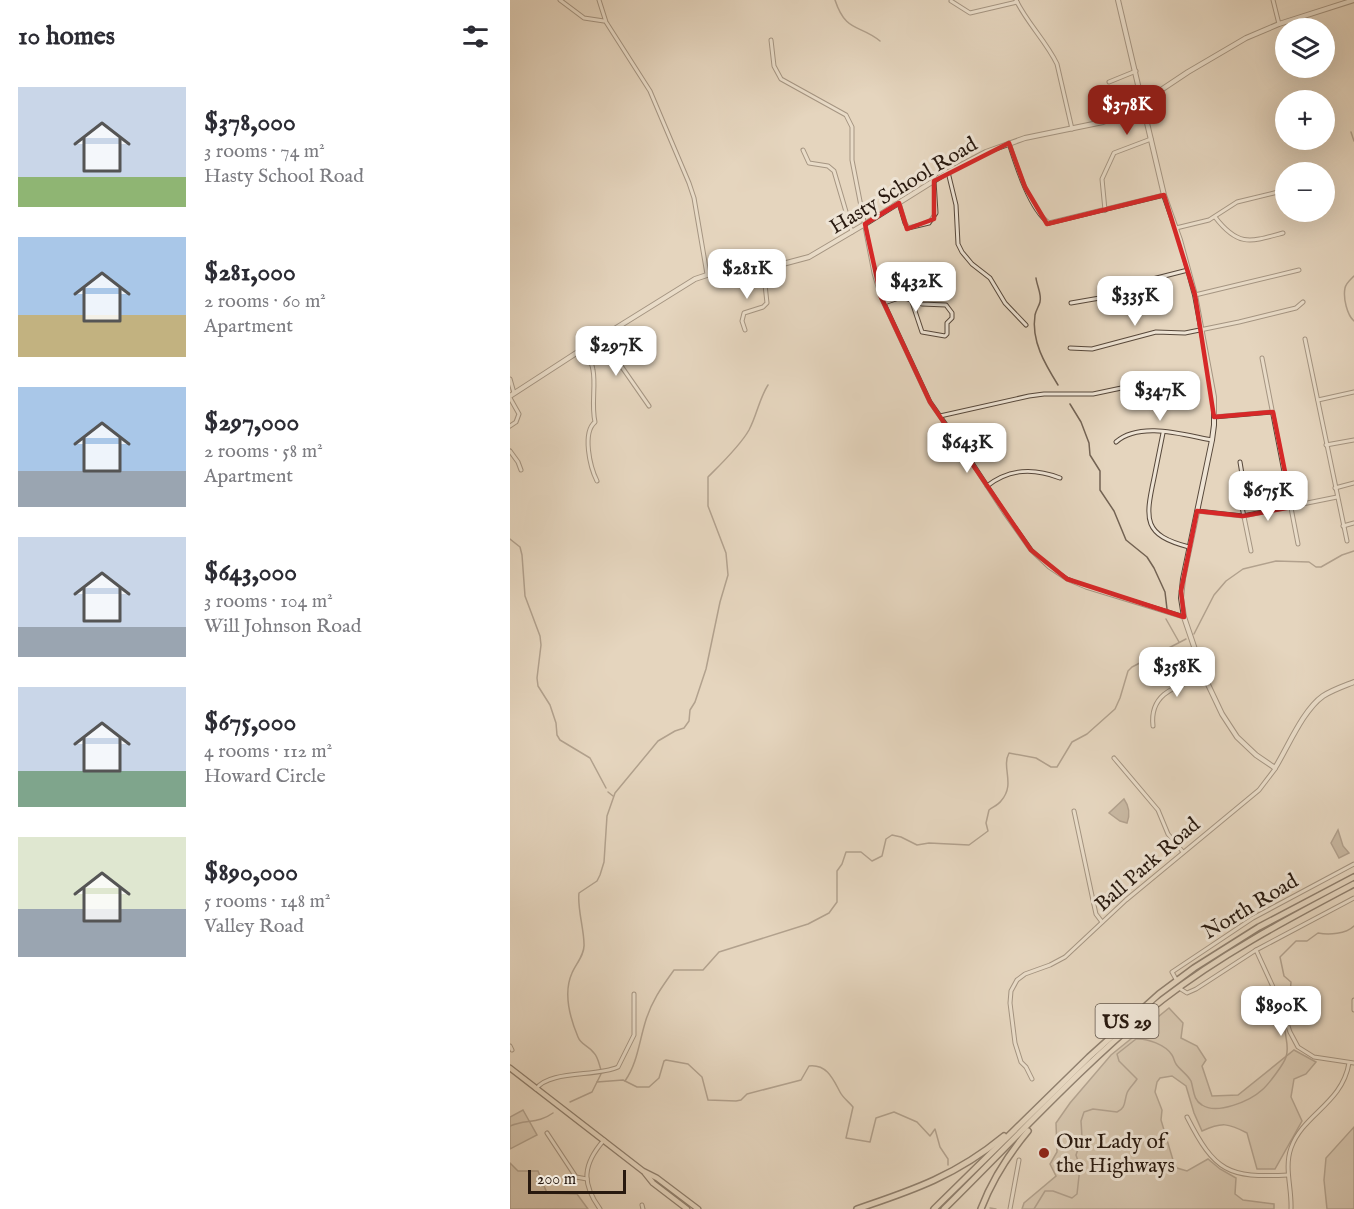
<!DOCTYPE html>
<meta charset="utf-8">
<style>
:root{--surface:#fff;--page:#f7f7f7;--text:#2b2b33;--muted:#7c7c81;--accent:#8f2418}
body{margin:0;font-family:"IM FELL English",serif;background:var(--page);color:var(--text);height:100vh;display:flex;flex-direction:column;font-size:22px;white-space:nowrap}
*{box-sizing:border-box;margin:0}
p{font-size:20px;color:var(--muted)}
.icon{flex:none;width:33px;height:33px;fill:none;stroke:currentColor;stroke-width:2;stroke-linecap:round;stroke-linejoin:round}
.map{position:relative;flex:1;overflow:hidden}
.panel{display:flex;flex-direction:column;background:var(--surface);width:510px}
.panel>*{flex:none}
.controls{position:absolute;left:765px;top:18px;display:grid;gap:12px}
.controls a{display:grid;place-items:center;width:60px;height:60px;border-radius:50%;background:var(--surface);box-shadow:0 6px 24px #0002;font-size:30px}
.scale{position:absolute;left:18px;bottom:15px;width:98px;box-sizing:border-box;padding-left:6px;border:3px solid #28190f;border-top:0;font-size:16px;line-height:21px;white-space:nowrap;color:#28190f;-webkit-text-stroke:4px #eee4d5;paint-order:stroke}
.price{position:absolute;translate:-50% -51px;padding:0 14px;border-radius:12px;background:#fff;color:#222;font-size:20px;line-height:39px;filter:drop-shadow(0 2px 3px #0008)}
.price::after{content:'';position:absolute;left:50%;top:36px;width:18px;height:14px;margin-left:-9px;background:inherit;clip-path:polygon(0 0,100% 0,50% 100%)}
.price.active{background:var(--accent);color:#fff}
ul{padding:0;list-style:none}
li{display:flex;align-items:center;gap:18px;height:150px;padding:0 18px}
li span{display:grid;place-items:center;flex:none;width:168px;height:120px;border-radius:0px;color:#555}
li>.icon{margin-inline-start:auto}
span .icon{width:72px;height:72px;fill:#fffc;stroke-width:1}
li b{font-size:26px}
h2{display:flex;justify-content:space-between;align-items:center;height:72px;padding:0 18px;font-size:26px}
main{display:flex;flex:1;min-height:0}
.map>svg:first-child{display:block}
</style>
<main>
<section class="panel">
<h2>10 homes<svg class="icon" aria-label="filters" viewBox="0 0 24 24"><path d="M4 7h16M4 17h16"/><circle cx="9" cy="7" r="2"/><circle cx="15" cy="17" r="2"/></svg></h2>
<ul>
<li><span style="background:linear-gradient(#c9d6e8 75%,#8fb573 0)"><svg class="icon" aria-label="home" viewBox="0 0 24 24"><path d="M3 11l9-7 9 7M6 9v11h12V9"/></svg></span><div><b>$378,000</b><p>3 rooms · 74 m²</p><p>Hasty School Road</p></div></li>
<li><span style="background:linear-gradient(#a9c7e8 65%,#c2b280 0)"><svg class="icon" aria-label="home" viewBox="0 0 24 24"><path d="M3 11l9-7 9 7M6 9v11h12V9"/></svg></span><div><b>$281,000</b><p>2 rooms · 60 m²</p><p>Apartment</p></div></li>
<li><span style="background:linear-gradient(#a9c7e8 70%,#9aa5b1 0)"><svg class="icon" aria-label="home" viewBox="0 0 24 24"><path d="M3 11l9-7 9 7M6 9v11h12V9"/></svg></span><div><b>$297,000</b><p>2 rooms · 58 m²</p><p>Apartment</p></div></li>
<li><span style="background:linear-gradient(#c9d6e8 75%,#9aa5b1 0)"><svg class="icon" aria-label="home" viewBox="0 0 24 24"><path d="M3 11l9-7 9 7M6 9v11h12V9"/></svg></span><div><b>$643,000</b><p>3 rooms · 104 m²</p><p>Will Johnson Road</p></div></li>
<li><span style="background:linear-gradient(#c9d6e8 70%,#7fa58c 0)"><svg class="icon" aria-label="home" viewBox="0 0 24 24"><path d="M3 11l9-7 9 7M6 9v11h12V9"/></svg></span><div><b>$675,000</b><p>4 rooms · 112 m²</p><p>Howard Circle</p></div></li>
<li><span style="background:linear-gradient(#dfe7d0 60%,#9aa5b1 0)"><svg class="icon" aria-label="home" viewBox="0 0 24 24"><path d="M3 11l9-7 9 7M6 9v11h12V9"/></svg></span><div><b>$890,000</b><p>5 rooms · 148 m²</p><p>Valley Road</p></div></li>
</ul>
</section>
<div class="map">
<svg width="844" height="1209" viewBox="0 0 844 1209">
<rect width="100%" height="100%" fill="#e5d5be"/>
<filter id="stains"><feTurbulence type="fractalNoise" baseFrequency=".00333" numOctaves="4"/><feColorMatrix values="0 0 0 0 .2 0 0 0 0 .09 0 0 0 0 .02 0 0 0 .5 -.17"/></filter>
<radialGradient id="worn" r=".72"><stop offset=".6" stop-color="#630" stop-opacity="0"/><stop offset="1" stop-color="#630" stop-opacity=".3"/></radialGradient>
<g fill="#c5b5a0" stroke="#766758" stroke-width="1.5">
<path d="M 659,1008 L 673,1023 L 671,1038 L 687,1046 L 696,1060 L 692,1066 L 702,1096 L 728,1095 L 784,1050 L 806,1062 L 796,1074 L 784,1079 L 781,1097 L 792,1121 L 765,1169 L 747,1169 L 737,1133 C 718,1123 712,1122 692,1131 L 684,1113 L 676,1086 L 662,1076 L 650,1078 L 647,1082 L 645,1092 L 652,1110 L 651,1120 L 663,1160 L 667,1168 L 677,1171 L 698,1159 L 710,1169 L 726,1178 L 725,1194 L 733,1200 L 764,1204 L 764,1209 L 512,1209 L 514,1203 L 546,1176 L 540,1164 L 547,1152 L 546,1123 L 560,1103 L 601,1055 Z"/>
<polygon points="13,1110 27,1135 0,1149 0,1117"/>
<polygon points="844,1127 844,1209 817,1209 814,1180 816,1158"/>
<polygon points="0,1163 8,1171 28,1171 37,1193 67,1194 78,1209 0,1209"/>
</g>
<g fill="#a59582" stroke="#736354" stroke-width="1.5">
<path d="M 614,799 C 619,806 620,815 617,823 L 610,821 L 599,813 Z"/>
<polygon points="828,830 833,846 839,853 829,858 821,843"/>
</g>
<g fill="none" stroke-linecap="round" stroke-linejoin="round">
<g stroke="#736354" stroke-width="1.5">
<path d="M 325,0 C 336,33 349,24 370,41"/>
<polyline points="841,132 844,141"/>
<path d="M 844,276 C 840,280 836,283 835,288 C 833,298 837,315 844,321"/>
<path d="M 526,278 C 527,286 532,295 530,302 C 529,306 526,310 525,315 C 521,341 535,364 548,385"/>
<polyline points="560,404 571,422 579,443 580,455 590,471 590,490 604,511 616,540 637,557 644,568 655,592 657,609"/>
<polyline points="0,539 10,547 12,555 15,596 30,636 31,645 27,678 28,686 40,705 46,723 47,735 50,740 80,758 96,788"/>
<polyline points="656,619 669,642"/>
<polyline points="684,634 704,595 716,581 733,569 766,561 799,562 806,567 811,567 832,555 844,551"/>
<polyline points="98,792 103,796"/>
<path d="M 778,1019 L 781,982 L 774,976 L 770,957 L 786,941 L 797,941 L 808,933 C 819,935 836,934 844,926"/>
<path d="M 91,1070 C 89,1064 88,1057 84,1053 C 79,1046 71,1045 68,1037 C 60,1018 53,993 62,973 C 66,964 75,954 74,944 C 74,929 67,907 69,893 L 87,881 L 90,875 L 94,862 L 97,816 L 105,793 L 148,741 L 165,731 L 174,728 L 179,721 L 180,710 L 185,702 L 196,669 L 210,602 L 218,575 L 216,553 L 198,506 L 198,477 C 211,464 230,446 239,430 C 247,415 249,399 258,385"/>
<path d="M 115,1081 C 127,1064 129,1043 135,1023 C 141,1002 151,988 164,970 L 193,970 L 209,952 L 298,924 L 319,913 L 327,902 L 327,871 L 332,864 L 336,852 L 351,852 L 362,861 L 372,856 L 376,839 L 382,835 L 391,837 L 407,845 L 419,843 L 459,845 L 478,831 L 476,823 L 479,810 C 483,807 488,805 491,801 C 506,784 491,768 499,753 L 526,758 L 541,767 L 547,767 L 562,742 L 577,734 L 605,709 L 610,698 L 618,671 L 622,667 L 676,639"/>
<path d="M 87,1082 L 113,1080 L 127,1087 L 139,1087 L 149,1078 L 154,1061 L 156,1060 L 178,1064 L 192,1077 L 198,1100 L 226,1101 L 231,1100 L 237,1094 L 291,1080 L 299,1066 C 317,1064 323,1079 330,1092 C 333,1098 339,1102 343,1107 L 336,1138 L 360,1142 L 366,1118 L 384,1112 L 407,1122 L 420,1136 L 425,1129 L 430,1147 L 438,1159 L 438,1165"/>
<polyline points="60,1102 82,1092 91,1074"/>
<path d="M 0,1126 C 15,1119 28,1124 43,1113"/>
<polyline points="480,1208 486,1209"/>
<path d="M 524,1209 L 535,1191 L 543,1191 L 562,1198 L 567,1194 L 570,1167 L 566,1155 L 572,1137 L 571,1121 L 574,1112 L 583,1109 L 607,1112 C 616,1108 614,1102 617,1093 C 619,1088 624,1084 627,1079 L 609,1061 L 607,1054 L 626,1039 C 637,1038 656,1045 662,1055 C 664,1058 664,1061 666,1064 C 670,1070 677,1074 681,1081 C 684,1090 683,1100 692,1105 C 707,1115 740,1101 752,1090 C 758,1085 774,1064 776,1057 C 780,1046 774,1036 775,1025"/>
</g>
<g stroke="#57483b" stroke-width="5">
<g id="minor">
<polyline points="50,0 74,18 94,21"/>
<polyline points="89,0 96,22 140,91 179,183 184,198 197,274"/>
<path d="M 506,0 C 517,23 536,41 547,64 L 562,129"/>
<polyline points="763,0 769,24"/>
<polyline points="441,1 460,13 507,2"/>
<polyline points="261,40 264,66 271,79 336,115 342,127 342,160 364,273 371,297 420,402 455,452 494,512 521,550 539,567 557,579 576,587 674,617"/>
<polyline points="599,82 626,71"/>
<path d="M 499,143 C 506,165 520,210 539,223 L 654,195"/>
<polyline points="293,150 299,163 318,166 324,171 342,232"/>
<polyline points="438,172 446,205 448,244 452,252 462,264 480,278 495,303 516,325"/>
<polyline points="389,203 395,223 398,228 419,223 426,213 424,181"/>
<polyline points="595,210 592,179 604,153 641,139"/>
<path d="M 705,217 C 728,247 740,242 773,233"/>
<polyline points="666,228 699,220 727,202 768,192"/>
<polyline points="685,295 789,270"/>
<polyline points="374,303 392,297 412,304 436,305 442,313 442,318 437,323 437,334 435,336 412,332 401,299"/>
<polyline points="561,303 607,295 627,283 678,270"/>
<polyline points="235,330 232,321 234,313 253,307 257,303 253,266"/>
<polyline points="91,337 139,406"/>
<polyline points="795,339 837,541"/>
<path d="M 74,348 C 77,355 82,362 83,370 C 86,386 81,404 85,422 C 72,433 80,467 87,481"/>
<polyline points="560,348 582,349 646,332 675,333 729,322 786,308 793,302"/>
<polyline points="752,358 788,544"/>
<polyline points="0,379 4,393"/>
<polyline points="0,398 9,414 6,422 0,426"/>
<polyline points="808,400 844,392"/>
<polyline points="430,416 519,396 534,394 583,394 635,383"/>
<polyline points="704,417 762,412"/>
<path d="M 653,433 C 650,448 647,463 644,478 C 635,520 633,535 679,547"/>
<path d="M 606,442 C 630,421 674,435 702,440"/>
<polyline points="816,445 844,440"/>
<polyline points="0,451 8,462 11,470"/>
<polyline points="730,462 733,480 732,507 741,551"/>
<path d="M 477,486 C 500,468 524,468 550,478"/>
<polyline points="825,488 844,483"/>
<polyline points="687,511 733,516 827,497"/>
<polyline points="833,526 844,523"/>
<path d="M 643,726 C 639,692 668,686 694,676"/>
<polyline points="604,758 648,810 658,834 673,852"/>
<polyline points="564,811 584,905 586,914 592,922"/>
<polyline points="746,950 769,1000 780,1032 788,1047 804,1057 844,1063"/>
<polyline points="667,981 662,972 743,918 844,864"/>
<polyline points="669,988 677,993 686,989 746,950 844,898"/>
<polyline points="844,1000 844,1010"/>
<polyline points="0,1046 2,1050"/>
<polyline points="522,1079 516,1067 511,1062 505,1043 500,1003 501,991 507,980 515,974 540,965 555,957 616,900 749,790 765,769"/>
<path d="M 26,1089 C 39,1070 87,1077 108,1067 L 124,1035 L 124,994"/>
<path d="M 677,1117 C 705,1172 718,1178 778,1175"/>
<polyline points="37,1133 66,1177 77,1179"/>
<polyline points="132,1205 133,1209"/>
<path d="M 90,1209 C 71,1183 73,1164 94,1140"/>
<polyline points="500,1209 509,1160"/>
<path d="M 781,1209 C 782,1188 774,1168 781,1148 C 793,1114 832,1104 839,1063"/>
</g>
</g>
<g stroke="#57483b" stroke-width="6">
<g id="tertiary">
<path d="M 608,0 L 654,195 L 670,240 L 685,295 L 704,397 L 704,425 L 702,440 L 673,579 L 671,598 L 674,617 L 694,676 L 712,714 L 727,737 L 746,755 L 765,768 C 778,747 793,710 813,696 C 822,690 834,686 844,682"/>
<polyline points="0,396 74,348 185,279 212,270 269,265 299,257 355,224 438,172 476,152 515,138 593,122 615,114 678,72 736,38 769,24 844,0"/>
</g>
</g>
<g stroke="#28190f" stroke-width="7">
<g id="primary">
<polyline points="0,1068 133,1171 147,1178 188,1209"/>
<polyline points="135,1173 143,1183 177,1209"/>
</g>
</g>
<g stroke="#28190f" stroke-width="8">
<g id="trunk">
<path d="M 347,1209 C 404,1190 447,1175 494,1136"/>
<polyline points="424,1209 579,1057 649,994 684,968 749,927 844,877"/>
<path d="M 434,1209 C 505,1139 574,1063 652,1000 C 711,954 778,919 844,884"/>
<path d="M 471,1209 C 482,1180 498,1155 518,1131"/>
</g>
</g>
<use href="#minor" stroke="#eee4d5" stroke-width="3"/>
<use href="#tertiary" stroke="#eee4d5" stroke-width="4"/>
<use href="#primary" stroke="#e5d5be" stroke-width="4.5"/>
<use href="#trunk" stroke="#e5d5be" stroke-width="5"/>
</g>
<path d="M0 0H844V1209H0ZM 499,143 L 515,187 L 537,224 L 654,195 L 685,295 L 704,417 L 763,412 L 782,507 L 733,516 L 687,511 L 671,591 L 674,617 L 557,579 L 521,550 L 420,402 L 371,297 L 355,224 L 389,203 L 397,229 L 424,219 L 424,181 Z" fill="#e5d5be" fill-opacity=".55" fill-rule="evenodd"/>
<path fill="none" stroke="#d62828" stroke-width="4.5" stroke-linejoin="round" d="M 499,143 L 515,187 L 537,224 L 654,195 L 685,295 L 704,417 L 763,412 L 782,507 L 733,516 L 687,511 L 671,591 L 674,617 L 557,579 L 521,550 L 420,402 L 371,297 L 355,224 L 389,203 L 397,229 L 424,219 L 424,181 Z"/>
<circle fill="#8f2418" stroke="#eee4d5" stroke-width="2" cx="534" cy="1153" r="6"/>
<g text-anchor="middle" stroke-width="6" stroke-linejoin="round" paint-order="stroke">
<rect fill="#eee4d5" stroke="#63564a" stroke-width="1.5" x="585.5" y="1004" width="63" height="34" rx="4.5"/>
<g font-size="20" font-weight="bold" fill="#28190f">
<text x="617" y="1028">US 29</text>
</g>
<g font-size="21" fill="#28190f" stroke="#eee4d5">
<text transform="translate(393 185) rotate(-31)" y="7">Hasty School Road</text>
<text transform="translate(637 864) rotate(-41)" y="7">Ball Park Road</text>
<text transform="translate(740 906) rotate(-31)" y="7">North Road</text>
</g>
<g font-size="21" fill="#28190f" stroke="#eee4d5" text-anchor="start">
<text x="546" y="1148">Our Lady of<tspan x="546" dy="24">the Highways</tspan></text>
</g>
</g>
<rect width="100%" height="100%" filter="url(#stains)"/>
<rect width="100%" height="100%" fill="url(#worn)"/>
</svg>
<div class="controls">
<a><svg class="icon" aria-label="layers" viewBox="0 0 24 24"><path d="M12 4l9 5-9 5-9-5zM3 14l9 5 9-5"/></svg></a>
<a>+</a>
<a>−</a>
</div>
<div class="scale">200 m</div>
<b class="price active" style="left:617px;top:136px">$378K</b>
<b class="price" style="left:237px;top:300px">$281K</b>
<b class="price" style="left:406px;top:313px">$432K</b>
<b class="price" style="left:625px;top:327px">$335K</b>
<b class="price" style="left:106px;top:377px">$297K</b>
<b class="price" style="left:650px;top:422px">$347K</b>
<b class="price" style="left:457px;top:474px">$643K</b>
<b class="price" style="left:758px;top:522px">$675K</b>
<b class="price" style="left:667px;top:698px">$358K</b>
<b class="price" style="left:771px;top:1037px">$890K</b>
</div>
</main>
